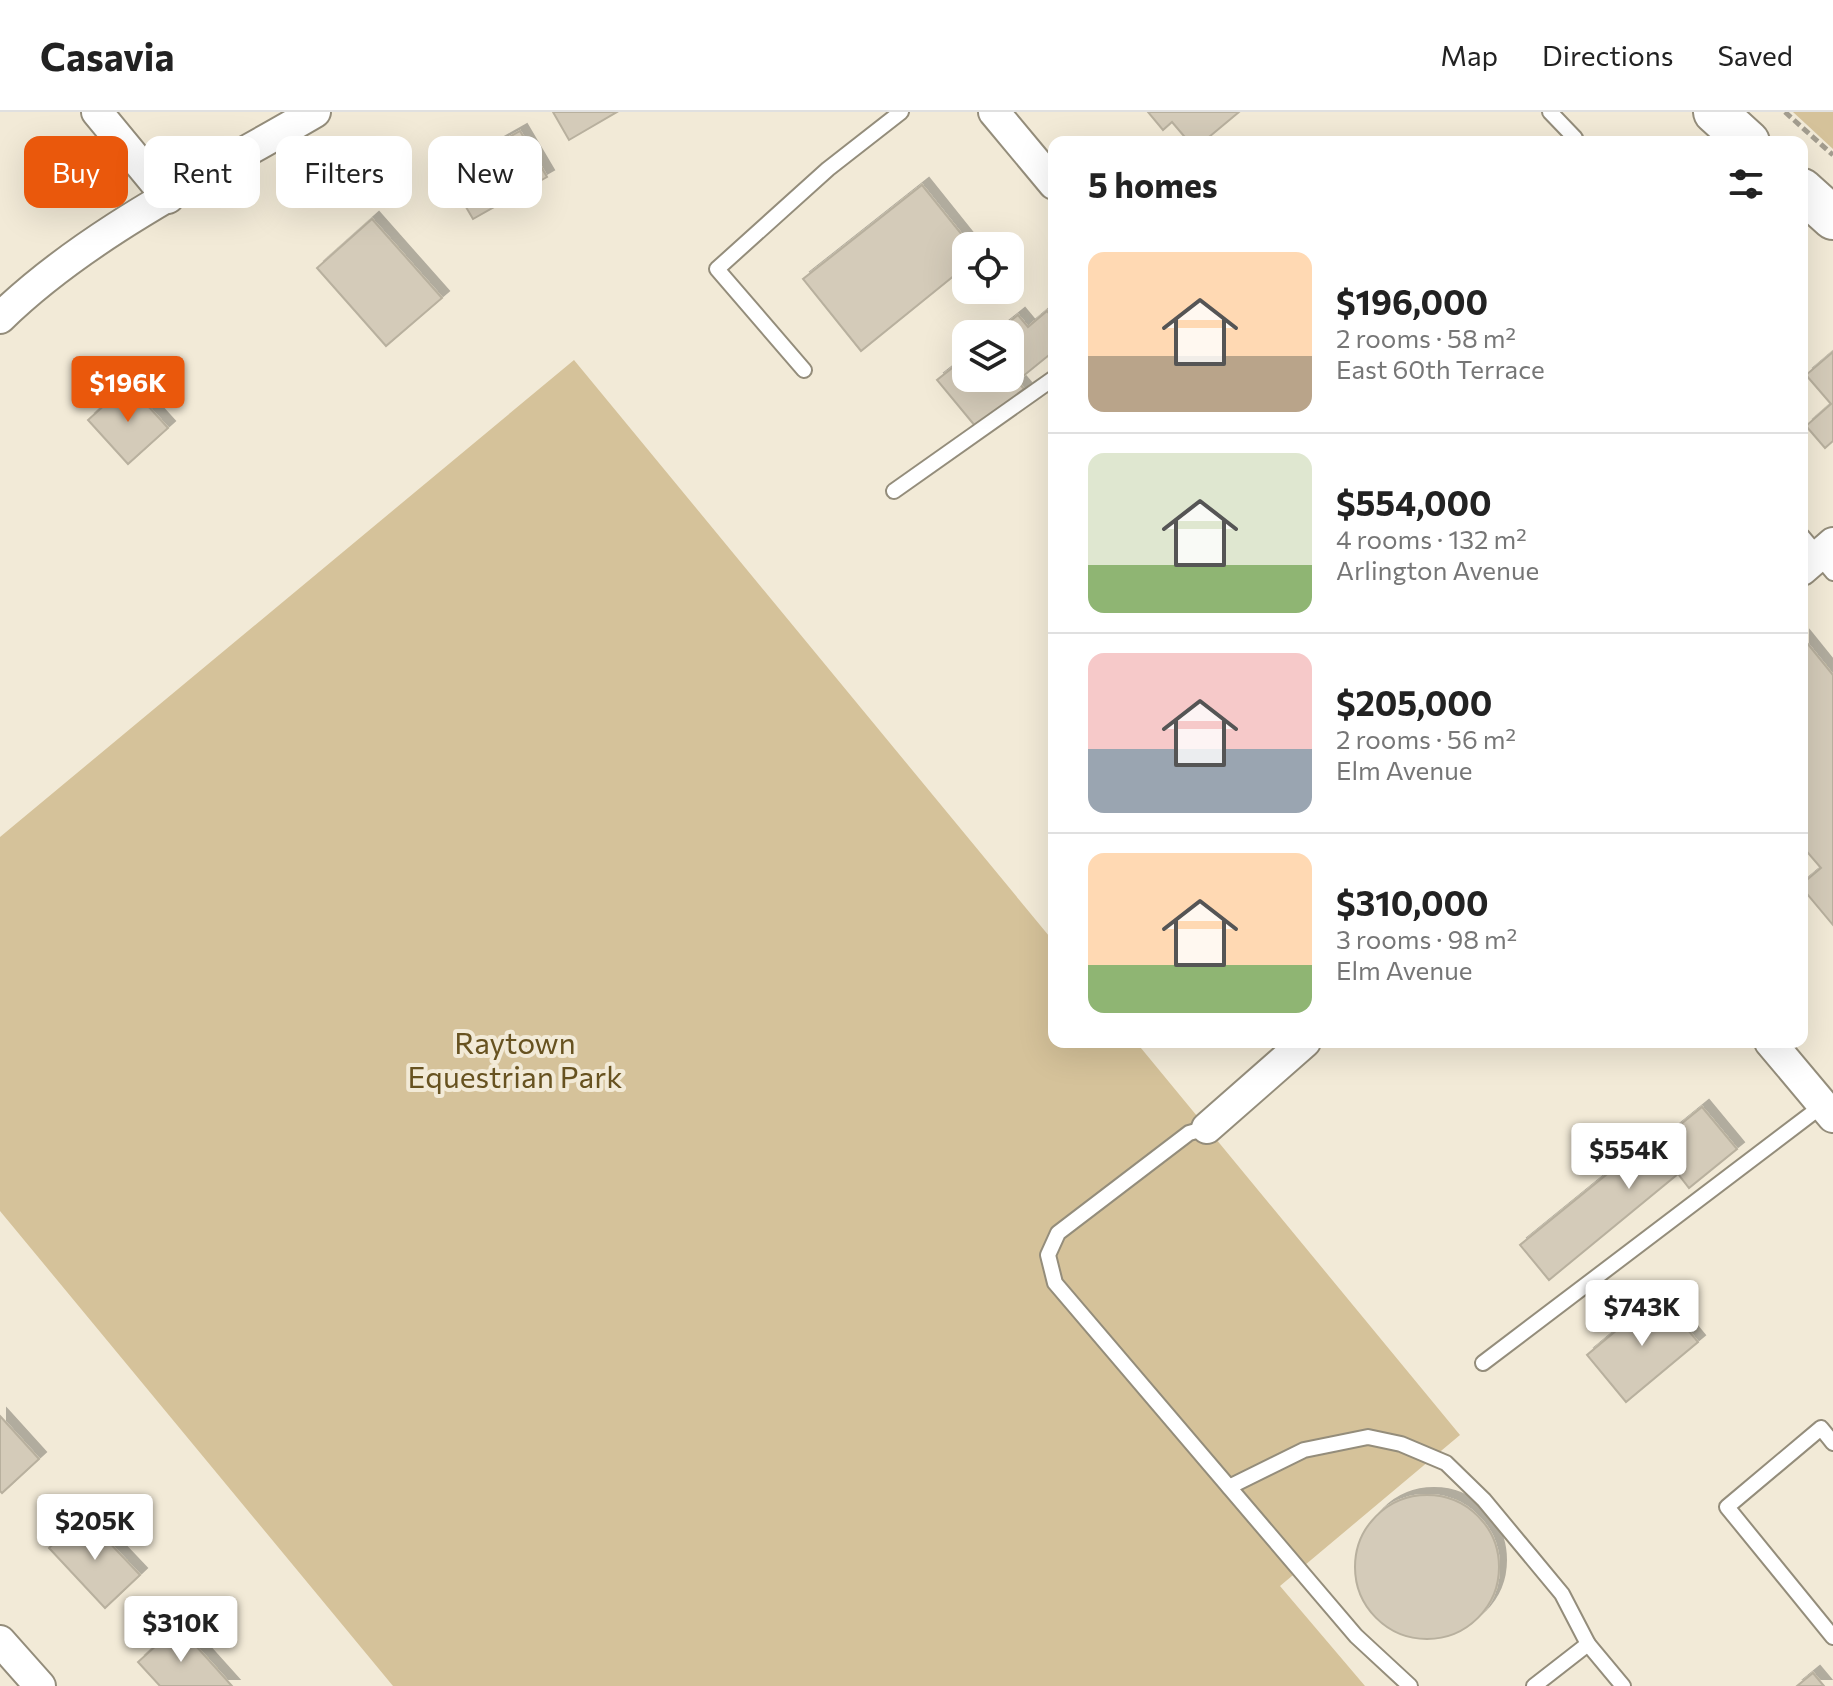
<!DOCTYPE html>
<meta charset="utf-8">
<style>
:root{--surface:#fff;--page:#f6f6f6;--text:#222;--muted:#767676;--line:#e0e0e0;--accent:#ea580c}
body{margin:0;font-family:Commissioner,sans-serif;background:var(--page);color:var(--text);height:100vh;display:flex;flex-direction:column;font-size:30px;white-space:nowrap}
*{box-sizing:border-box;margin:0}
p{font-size:26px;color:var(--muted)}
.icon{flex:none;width:44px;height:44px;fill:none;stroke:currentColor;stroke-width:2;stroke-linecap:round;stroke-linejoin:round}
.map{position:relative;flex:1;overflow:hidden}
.side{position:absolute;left:1048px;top:24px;width:760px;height:912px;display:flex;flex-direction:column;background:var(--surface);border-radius:16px;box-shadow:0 8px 32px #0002}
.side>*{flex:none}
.top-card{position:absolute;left:24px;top:24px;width:760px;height:72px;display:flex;gap:16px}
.tools{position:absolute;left:952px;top:120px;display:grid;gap:16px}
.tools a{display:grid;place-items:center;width:72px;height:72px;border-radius:16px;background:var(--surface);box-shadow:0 8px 32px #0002;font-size:40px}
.price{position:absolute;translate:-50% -68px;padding:0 18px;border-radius:8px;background:#fff;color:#222;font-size:26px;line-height:52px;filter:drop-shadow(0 2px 4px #0008)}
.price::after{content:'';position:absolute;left:50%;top:48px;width:24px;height:18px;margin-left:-12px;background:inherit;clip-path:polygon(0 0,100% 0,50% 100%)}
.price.current{background:var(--accent);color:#fff}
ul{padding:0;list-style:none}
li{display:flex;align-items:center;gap:24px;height:200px;padding:0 40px}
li+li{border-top:2px solid var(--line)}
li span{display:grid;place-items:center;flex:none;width:224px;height:160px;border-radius:16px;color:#555}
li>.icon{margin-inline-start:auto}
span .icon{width:96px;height:96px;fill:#fffc;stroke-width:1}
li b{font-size:34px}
h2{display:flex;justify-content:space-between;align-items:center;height:96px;padding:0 40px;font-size:34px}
.chip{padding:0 28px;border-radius:16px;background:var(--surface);box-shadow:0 8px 32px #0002;font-size:28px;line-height:72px}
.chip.current{background:var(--accent);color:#fff}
header{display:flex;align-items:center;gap:48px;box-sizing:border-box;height:112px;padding:0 40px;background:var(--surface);border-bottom:2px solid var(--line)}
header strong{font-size:38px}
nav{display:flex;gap:44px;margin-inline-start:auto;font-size:28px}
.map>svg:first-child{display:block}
</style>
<header>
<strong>Casavia</strong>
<nav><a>Map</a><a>Directions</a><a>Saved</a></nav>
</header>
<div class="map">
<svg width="1833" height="1574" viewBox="0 0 1833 1574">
<defs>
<filter id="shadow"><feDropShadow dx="7" dy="-7" stdDeviation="0" flood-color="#0004"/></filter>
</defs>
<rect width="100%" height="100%" fill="#f2ead7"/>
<g fill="#d5c29a">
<polygon points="1793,0 1833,0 1833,37"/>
<polygon points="574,248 1054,830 1054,930 1136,930 1460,1323 1280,1474 1365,1574 393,1574 0,1099 0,725"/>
</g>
<g fill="#d4cbb9" stroke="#b8b09e" stroke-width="2" filter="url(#shadow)">
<polygon points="553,0 617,0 569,28"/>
<polygon points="1148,0 1239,0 1203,30 1189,30 1172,10 1163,18"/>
<polygon points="520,19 547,65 473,107 446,61"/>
<polygon points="922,73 971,134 966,134 966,154 861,239 803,167"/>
<polygon points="372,107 442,186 386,234 317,156"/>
<polygon points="1047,199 1054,207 1054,239 1017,269 1024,277 976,315 937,268 966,245 966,266 1010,266 1010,222 994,222 1018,203 1028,215"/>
<polygon points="1833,240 1833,329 1825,336 1806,314 1831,292 1806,263"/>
<polygon points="128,272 168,316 128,352 88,308"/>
<polygon points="1803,526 1833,563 1833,813 1802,776 1802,772 1821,756 1802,734"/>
<polygon points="1702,995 1737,1037 1689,1076 1678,1062 1549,1168 1520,1133 1638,1037 1643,1043"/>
<polygon points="1659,1183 1698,1230 1626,1290 1587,1243"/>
<polygon points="0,1304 39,1347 2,1381 0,1379"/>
<circle cx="1427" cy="1455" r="72"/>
<polygon points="84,1404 140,1463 105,1496 49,1436"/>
<polygon points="178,1514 232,1574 160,1574 138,1550"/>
<polygon points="1813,1561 1824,1574 1797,1574"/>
</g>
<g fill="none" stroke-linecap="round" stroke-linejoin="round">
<g stroke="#948d7b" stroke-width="18">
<g id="lane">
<polyline points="1550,0 1575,26 1570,30"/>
<polyline points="804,258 717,157 828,57 901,0"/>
<polyline points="894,379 1054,266"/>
<polyline points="1802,424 1833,461"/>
<polyline points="1207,1016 1189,1021 1058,1121 1048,1143 1055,1171 1356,1524 1410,1574"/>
<polyline points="1483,1251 1823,993"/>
<polyline points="1833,1331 1821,1316 1727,1395 1833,1525"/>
<polyline points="1229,1375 1304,1338 1368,1325 1401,1332 1446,1351 1484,1388 1562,1482 1588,1532"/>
<polyline points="1534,1574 1588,1532 1623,1574"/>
</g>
</g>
<g stroke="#948d7b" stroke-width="34">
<g id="street">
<polyline points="97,0 168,86"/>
<polyline points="994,0 1054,72"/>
<path d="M 0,206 C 87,121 211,61 315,0"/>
<polyline points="1802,458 1833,431"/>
<polyline points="1770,930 1833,1005"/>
<polyline points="1207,1016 1305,930"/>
<polyline points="0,1529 40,1574"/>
</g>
</g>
<g stroke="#948d7b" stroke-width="46">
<g id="secondary">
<polyline points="1715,0 1748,30"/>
<polyline points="1802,78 1833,106"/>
</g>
</g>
<polyline stroke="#a39d8f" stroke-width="5" stroke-dasharray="8 4" stroke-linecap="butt" points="1785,0 1833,43"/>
<use href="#lane" stroke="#fff" stroke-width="14"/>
<use href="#street" stroke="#fff" stroke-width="30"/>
<use href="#secondary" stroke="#fff" stroke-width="42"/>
</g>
<g text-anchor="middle" stroke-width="8" stroke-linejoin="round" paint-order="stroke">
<g font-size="30" fill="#675220" stroke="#f2ead7">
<text x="515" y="942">Raytown<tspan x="515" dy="34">Equestrian Park</tspan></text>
</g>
</g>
</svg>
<div class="tools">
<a><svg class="icon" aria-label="locate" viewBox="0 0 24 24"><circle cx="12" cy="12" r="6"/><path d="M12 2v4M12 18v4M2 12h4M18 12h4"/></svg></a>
<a><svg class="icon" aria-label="layers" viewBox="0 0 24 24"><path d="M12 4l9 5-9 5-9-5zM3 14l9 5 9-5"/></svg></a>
</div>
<b class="price current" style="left:128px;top:312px">$196K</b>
<b class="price" style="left:1629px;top:1079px">$554K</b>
<b class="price" style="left:1642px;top:1236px">$743K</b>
<b class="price" style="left:95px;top:1450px">$205K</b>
<b class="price" style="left:181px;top:1552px">$310K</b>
<div class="top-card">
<a class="chip current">Buy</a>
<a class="chip">Rent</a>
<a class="chip">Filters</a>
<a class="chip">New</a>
</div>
<section class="side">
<h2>5 homes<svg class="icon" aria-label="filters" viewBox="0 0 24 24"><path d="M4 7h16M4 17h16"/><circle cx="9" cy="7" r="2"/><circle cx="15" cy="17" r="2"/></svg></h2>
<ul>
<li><span style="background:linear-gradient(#ffd9b3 65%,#b9a48a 0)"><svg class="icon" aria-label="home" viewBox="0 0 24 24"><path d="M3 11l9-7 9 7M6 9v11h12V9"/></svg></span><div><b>$196,000</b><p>2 rooms · 58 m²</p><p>East 60th Terrace</p></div></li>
<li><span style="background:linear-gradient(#dfe7d0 70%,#8fb573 0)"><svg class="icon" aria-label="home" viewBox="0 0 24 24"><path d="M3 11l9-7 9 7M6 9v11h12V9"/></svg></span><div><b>$554,000</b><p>4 rooms · 132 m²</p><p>Arlington Avenue</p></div></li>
<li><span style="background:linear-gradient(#f6c9c9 60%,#9aa5b1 0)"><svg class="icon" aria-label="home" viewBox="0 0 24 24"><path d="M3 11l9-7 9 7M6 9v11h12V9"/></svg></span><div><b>$205,000</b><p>2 rooms · 56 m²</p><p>Elm Avenue</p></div></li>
<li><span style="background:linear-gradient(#ffd9b3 70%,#8fb573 0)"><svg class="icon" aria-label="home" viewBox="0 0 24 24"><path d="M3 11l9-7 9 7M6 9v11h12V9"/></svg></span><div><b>$310,000</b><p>3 rooms · 98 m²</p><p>Elm Avenue</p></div></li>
</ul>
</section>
</div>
